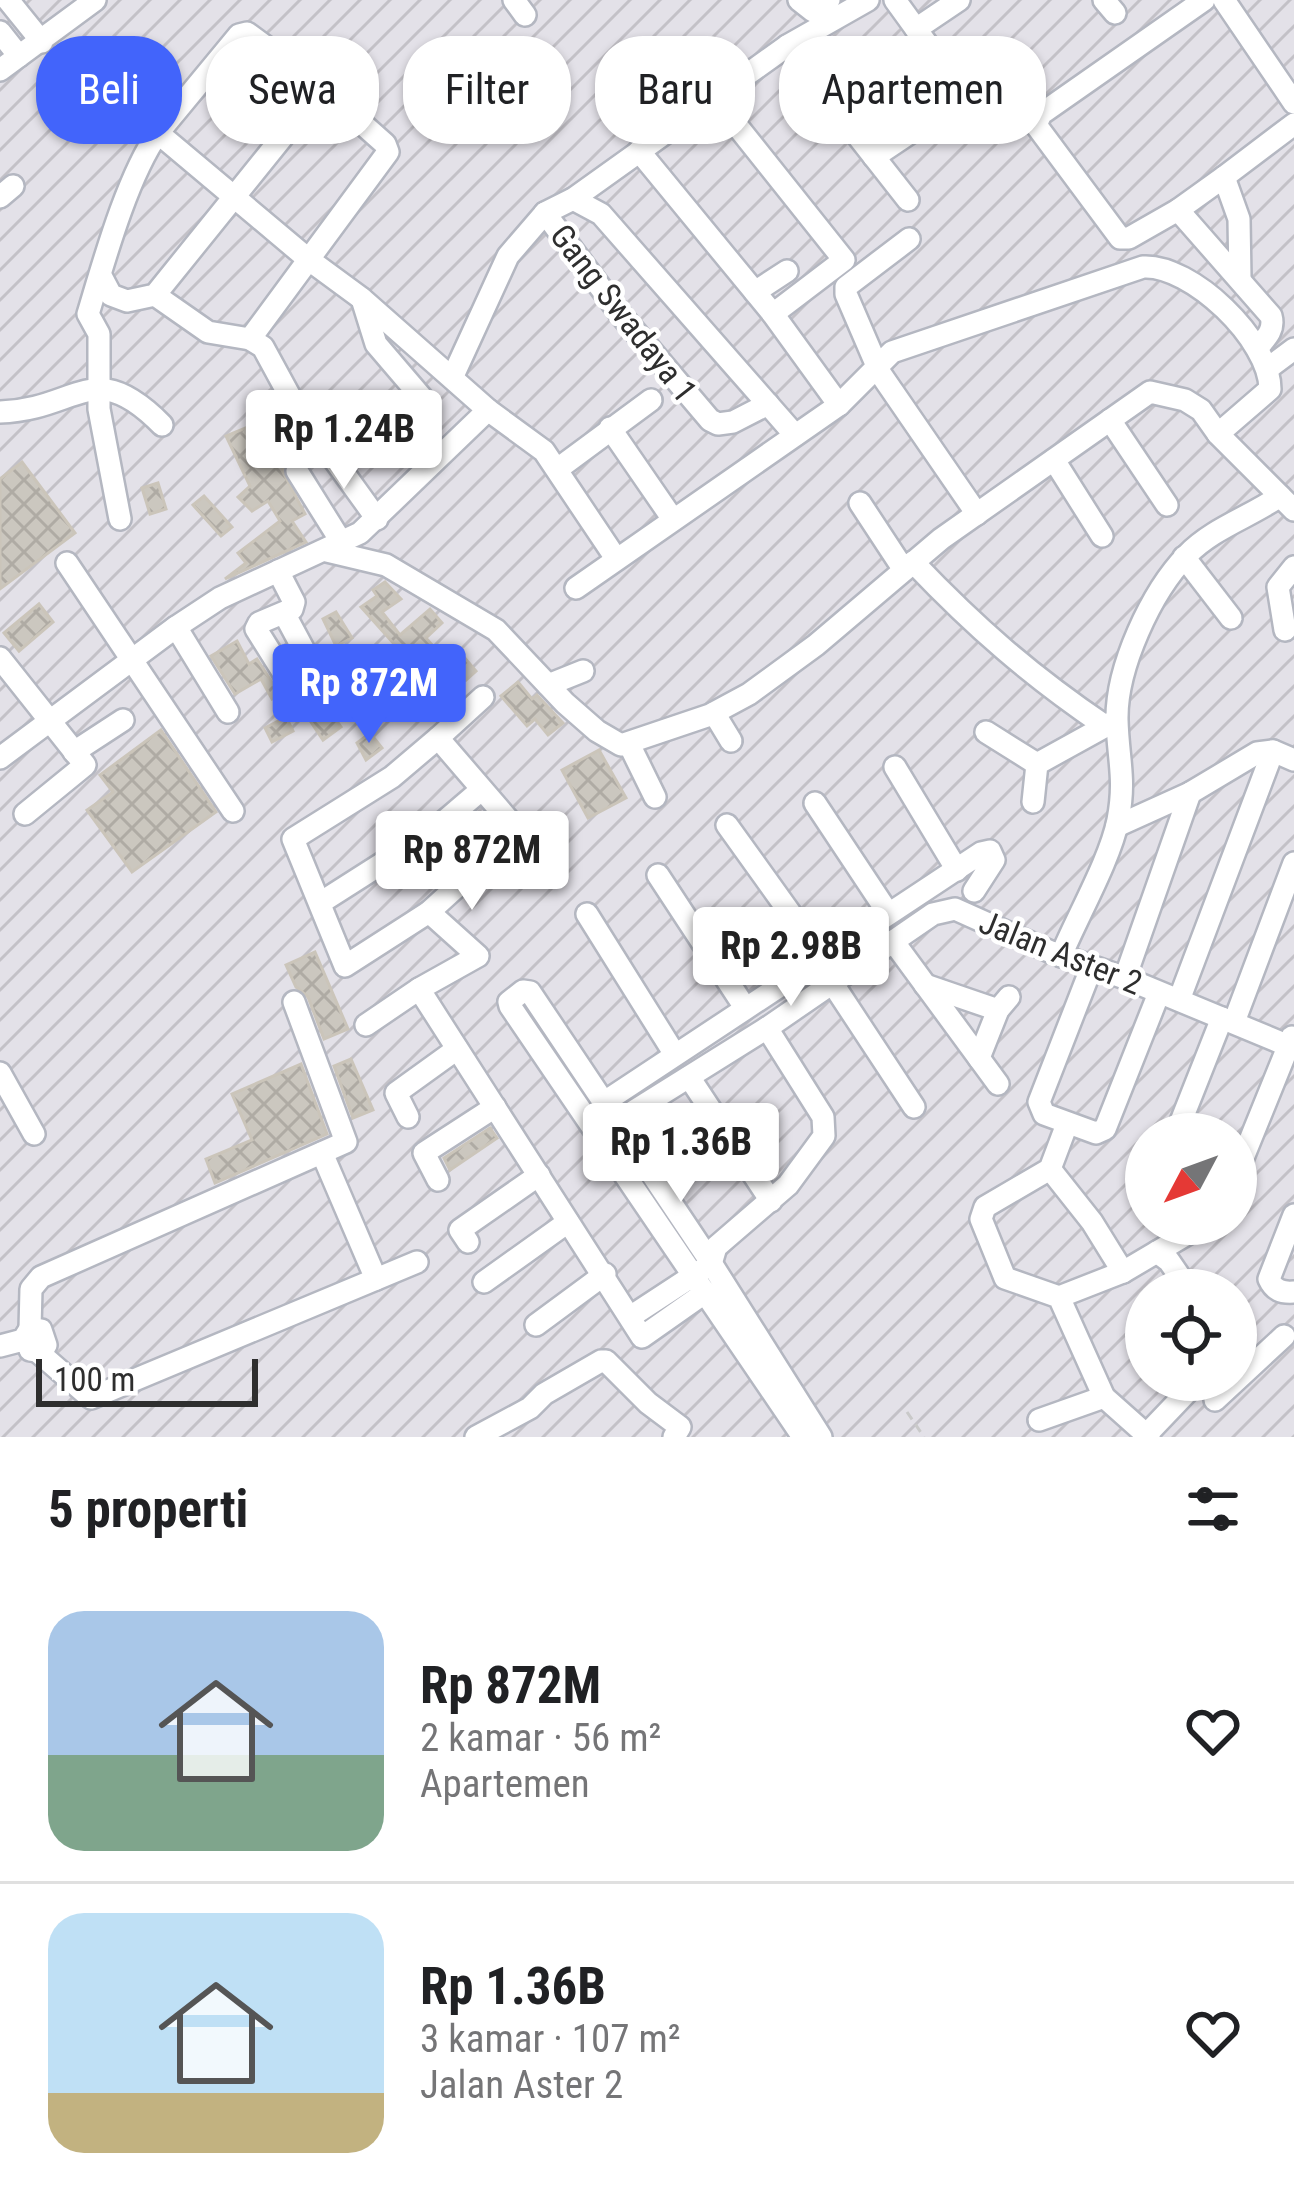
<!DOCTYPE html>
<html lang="id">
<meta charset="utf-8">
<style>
:root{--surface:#fff;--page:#f6f6f6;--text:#202124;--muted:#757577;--line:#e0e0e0;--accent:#4264fb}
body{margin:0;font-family:"Roboto Condensed",sans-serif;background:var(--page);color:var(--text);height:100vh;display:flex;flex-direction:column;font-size:45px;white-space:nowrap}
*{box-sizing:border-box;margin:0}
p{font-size:39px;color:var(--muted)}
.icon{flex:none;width:66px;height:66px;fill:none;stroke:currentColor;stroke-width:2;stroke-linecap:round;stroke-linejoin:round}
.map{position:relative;height:1437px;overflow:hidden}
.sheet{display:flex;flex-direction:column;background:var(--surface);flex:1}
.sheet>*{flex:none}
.top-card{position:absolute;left:36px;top:36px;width:1224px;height:108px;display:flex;gap:24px}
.needle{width:78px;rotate:229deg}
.fabs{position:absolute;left:1125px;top:1113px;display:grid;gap:24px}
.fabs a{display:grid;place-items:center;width:132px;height:132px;border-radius:50%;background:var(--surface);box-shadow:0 3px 9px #0004;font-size:60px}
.scale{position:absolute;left:36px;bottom:30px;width:222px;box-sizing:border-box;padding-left:12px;border:6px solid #2e2e2e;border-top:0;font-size:33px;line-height:42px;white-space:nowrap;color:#2e2e2e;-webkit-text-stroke:9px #fff;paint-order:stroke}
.price{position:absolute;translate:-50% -102px;padding:0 27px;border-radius:12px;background:#fff;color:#222;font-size:39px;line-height:78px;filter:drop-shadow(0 3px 6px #0008)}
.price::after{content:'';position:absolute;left:50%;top:72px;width:36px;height:27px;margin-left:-18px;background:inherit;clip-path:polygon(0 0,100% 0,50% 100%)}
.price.selected{background:var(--accent);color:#fff}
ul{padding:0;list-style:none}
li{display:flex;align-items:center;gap:36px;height:300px;padding:0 48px}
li+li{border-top:3px solid var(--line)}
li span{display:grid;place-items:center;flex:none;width:336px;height:240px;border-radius:36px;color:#555}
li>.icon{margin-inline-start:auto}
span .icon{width:144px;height:144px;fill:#fffc;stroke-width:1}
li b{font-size:51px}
h2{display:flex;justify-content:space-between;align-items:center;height:144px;padding:0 48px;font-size:51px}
.chip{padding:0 42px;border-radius:48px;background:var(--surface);box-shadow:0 3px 9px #0004;font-size:42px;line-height:108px}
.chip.selected{background:var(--accent);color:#fff}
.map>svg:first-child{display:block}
</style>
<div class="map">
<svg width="1294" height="1437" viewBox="0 0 1294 1437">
<defs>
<pattern id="industrial-furrows" width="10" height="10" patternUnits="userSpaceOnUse" patternTransform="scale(3)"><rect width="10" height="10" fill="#e3e1e8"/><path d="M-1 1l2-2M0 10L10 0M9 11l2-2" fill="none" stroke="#c3c1c7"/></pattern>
<pattern id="building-cross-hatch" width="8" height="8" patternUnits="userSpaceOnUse" patternTransform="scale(3)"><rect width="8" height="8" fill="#cbc7bf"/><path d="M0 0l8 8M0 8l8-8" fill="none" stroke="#afaba4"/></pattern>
</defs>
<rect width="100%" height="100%" fill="#efe9e1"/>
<path fill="url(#industrial-furrows)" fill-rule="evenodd" d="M 0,0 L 1294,0 L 1294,1437 L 0,1437 ZM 1146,1134 L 1236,1134 L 1236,1224 L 1146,1224 ZM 1146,1290 L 1236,1290 L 1236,1380 L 1146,1380 Z"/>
<g fill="url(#building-cross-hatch)" stroke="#cbc5ba" stroke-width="3">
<polygon points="281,424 297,449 303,446 310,458 290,458 282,470 305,514 292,521 306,542 225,579 246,563 238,553 280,521 268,501 252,511 238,497 250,486 226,436 248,427 254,441"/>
<polygon points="22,462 75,533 0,589 0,479"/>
<polygon points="158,483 166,509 150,514 142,488"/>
<polygon points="204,496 232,527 221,536 193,505"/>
<polygon points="385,582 401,599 382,612 400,635 430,609 442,623 426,638 445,660 458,650 476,671 466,680 462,675 439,695 442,699 430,709 419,696 434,683 427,675 436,668 417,645 405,656 361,607 377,596 373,590"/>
<polygon points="39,604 53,622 19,651 4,633"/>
<polygon points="336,612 352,638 336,646 323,619"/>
<polygon points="237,641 249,664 257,659 280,695 272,699 261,679 235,694 211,656"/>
<polygon points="376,649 387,671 382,674 393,688 383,696 362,656"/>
<polygon points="518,682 532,699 537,695 563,723 548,735 535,719 527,726 501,696"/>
<polygon points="324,712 332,714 341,727 323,740 311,722"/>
<polygon points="286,717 293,731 272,742 265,728"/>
<polygon points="161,730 216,812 132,872 87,810 113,792 100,775"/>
<polygon points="370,733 382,748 366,760 357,743"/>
<polygon points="599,750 626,798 588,818 562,770"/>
<polygon points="315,952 348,1029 324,1039 308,997 296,987 286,965"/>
<polygon points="351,1059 373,1110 353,1118 334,1066"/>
<polygon points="301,1064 327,1134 215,1183 206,1159 252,1140 232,1094"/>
<polygon points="490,1128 497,1138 450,1170 444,1158"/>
</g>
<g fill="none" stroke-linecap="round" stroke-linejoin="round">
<g stroke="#b4b7c1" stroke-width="26">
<g id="minor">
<polyline points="8,0 42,42"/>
<polyline points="514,0 525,15"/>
<polyline points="799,0 813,11 829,0"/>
<polyline points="895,0 916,29 959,0"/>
<polyline points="1104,0 1115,13"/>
<path d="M 1204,0 L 1041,114 L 1036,125 L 1120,238 L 1129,238 L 1178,210 L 1271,316 C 1275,330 1266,338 1257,348"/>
<polyline points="1224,0 1294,103"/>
<polyline points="0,32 19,56"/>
<polyline points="787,46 908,200"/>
<polyline points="0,70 95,0"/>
<polyline points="714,97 844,260 773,314"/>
<polyline points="158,133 239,35 247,33 322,88 385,144 388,152 250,339"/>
<polyline points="639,151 773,314 839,405"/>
<polyline points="874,157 965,96 916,29"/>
<polyline points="1224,177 1294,124"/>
<polyline points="0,197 13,186"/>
<polyline points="573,199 601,214 795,435"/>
<polyline points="1178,210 1224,177 1239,219 1240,278"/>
<polyline points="545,213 621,315 710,420 718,424 733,422 768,404"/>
<polyline points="909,239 846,287 846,294 880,373 977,514"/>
<polyline points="101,276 111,295 127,301 155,295 322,88"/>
<polyline points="755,292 787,271"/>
<polyline points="155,295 208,332 250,339 263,347 294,404 377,519"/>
<polyline points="362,299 376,344 423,399"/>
<polyline points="1267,369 1294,349"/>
<polyline points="453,376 508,256 545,213 573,199 787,46 868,0"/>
<polyline points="488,410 544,451 615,557"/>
<path d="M 0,412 C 78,410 93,355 162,425"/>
<polyline points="1110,420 1167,505"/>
<polyline points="610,428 672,518"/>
<polyline points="1054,460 1102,536"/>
<polyline points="559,468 651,400"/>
<polyline points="297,471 342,543"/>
<polyline points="860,503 904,570"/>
<polyline points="327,551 386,565 496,630 565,703 597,731 621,745 710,715 749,694 816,645 941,539 1150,392 1185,400 1201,410 1218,434 1294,510"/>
<polyline points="1184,557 1231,618"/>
<path d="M 913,562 C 976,628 1030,675 1105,726"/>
<polyline points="67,563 233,811"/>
<polyline points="278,571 294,602 292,609 259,623 256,629 291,685"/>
<path d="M 576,588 L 839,405 L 892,352 L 1143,267 C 1191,264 1270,340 1270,389 L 1218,434"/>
<polyline points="284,613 330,699"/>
<polyline points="176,627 228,712"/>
<polyline points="1285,630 1278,587 1294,567"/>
<polyline points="0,658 85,765 25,814"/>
<polyline points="548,685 583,671"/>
<polyline points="714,713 731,741"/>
<polyline points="986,732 1037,764"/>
<polygon points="438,738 518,831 429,912 345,966 293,839 392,777"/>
<polyline points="438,738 483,697"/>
<polyline points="629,744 655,797"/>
<polyline points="74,752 123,720"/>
<path d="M 0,758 L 176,627 L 220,598 L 360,533 L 488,410 L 361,298 L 308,259 L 158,133 C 127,177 104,261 88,314 L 99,334 L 99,409 L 120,519"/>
<polyline points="895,767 957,870"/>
<polyline points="1033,802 1037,764 1113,722"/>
<polyline points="815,803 888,913"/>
<polyline points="727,825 821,956"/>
<polyline points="1117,826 1190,793 1257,753 1273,751 1294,760"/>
<polyline points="658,875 744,1006"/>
<polyline points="320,903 433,831 481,790"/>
<polyline points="429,912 478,956 419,989 642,1337 706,1292"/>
<polyline points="587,914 674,1053"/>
<polyline points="893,941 998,1084"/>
<path d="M 1061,956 C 1077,917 1110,860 1118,820 C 1126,779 1118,759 1117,720 C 1116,668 1151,592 1187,555 C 1213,528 1250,517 1280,496"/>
<polyline points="1092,966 1039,1102 1044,1114 1096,1133 1105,1129 1159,993"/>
<polyline points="1125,978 1190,793"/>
<polyline points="831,981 914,1107"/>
<polyline points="925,985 998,1010"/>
<polyline points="1179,1000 1273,751"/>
<polyline points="1234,1022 1294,863"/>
<polyline points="366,1025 419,989"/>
<polyline points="979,1058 998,1010 1009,997"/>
<polyline points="0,1073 34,1134"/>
<polyline points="689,1077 771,1201"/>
<polyline points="603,1103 981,853 990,851 994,860 974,891"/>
<polyline points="408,1117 396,1093 457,1049"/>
<polyline points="1067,1124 1050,1169 985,1207 981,1219 1005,1278 1059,1297 1104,1397 1149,1437"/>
<polyline points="607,1128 767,1028 933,914 955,909 1051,952 1125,978 1294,1048"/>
<polyline points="1176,1134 1222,1018"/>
<polyline points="322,1153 376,1279"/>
<polyline points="1050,1169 1092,1222 1123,1272"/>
<polyline points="1236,1175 1292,1037"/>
<polyline points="438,1180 424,1153 495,1107"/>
<path d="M 1294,1215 L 1269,1279 C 1274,1290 1281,1293 1294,1292"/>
<polyline points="468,1242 460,1230 539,1175"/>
<polyline points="1157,1252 1169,1261 1189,1290"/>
<polyline points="484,1282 568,1222"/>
<polyline points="1059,1297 1123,1272 1189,1233"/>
<polyline points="630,1317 711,1264 716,1247 788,1185 824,1136 823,1117 767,1028"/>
<polyline points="536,1325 605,1274"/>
<polyline points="30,1329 31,1289 41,1277 346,1142 294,1002"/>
<polyline points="0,1346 23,1340 30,1329 41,1330 46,1345 37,1351 30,1350"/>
<polyline points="37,1351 91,1398 417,1262"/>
<polyline points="1215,1400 1284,1336"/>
<polyline points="1039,1420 1104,1397"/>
<polyline points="1147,1434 1189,1390"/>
<polyline points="476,1437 530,1408 544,1394 601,1361 606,1361 648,1403 680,1427 674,1437"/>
<polyline points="803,1437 510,1006 509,1002 523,991 530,992 706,1255 821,1437"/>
</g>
</g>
<polyline stroke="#c9c9c9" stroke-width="3" stroke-dasharray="9 6" stroke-linecap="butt" points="907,1412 924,1437"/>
<use href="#minor" stroke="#fff" stroke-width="21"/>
</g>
<g text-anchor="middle" stroke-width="9" stroke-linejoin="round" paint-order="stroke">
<g font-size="33" fill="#2e2e2e" stroke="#fff">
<text transform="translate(624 313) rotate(52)" y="12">Gang Swadaya 1</text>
<text transform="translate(1061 952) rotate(22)" y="12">Jalan Aster 2</text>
</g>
</g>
</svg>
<div class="fabs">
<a><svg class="needle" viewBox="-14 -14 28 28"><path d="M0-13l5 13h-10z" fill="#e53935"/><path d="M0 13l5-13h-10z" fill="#757577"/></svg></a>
<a><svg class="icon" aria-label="locate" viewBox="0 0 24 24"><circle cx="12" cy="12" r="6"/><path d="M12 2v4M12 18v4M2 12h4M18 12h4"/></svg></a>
</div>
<div class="scale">100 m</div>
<b class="price" style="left:344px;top:492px">Rp 1.24B</b>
<b class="price selected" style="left:369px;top:746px">Rp 872M</b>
<b class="price" style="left:472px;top:913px">Rp 872M</b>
<b class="price" style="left:791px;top:1009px">Rp 2.98B</b>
<b class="price" style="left:681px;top:1205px">Rp 1.36B</b>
<div class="top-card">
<a class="chip selected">Beli</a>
<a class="chip">Sewa</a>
<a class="chip">Filter</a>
<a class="chip">Baru</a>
<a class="chip">Apartemen</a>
</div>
</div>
<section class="sheet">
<h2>5 properti<svg class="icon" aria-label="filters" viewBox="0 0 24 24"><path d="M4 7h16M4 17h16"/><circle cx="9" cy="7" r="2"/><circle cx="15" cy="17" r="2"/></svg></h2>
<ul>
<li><span style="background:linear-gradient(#a9c7e8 60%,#7fa58c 0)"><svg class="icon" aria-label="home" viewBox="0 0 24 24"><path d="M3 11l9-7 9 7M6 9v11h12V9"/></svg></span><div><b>Rp 872M</b><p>2 kamar · 56 m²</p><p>Apartemen</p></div><svg class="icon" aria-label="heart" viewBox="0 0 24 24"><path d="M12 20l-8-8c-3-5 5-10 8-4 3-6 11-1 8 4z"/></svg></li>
<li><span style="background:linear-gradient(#bfe0f5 75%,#c2b280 0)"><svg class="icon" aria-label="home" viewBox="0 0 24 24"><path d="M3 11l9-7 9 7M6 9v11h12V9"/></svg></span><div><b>Rp 1.36B</b><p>3 kamar · 107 m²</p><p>Jalan Aster 2</p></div><svg class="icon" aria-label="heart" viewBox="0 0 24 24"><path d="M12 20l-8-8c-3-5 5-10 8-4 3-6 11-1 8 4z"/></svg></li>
</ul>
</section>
